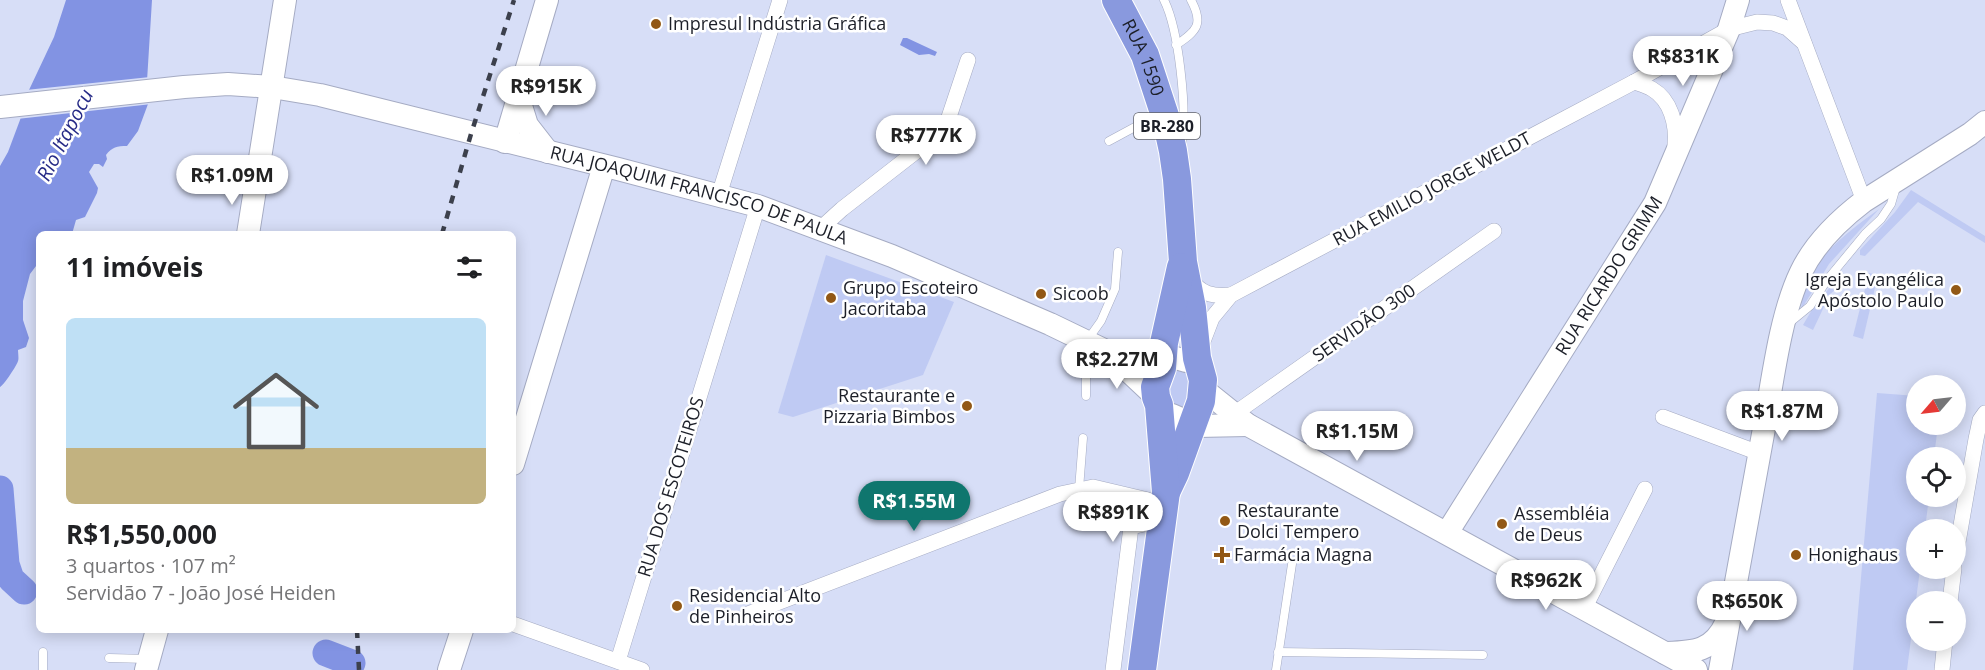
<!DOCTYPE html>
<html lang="pt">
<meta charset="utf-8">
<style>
:root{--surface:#fff;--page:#f2f2f2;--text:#202124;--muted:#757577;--accent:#0f766e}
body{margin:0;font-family:"Open Sans",sans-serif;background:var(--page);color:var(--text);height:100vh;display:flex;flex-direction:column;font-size:22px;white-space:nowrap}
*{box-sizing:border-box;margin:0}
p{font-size:20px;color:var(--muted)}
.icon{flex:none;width:33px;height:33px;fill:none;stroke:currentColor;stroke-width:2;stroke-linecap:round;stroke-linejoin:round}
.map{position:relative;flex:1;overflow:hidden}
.side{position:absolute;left:36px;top:231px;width:480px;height:402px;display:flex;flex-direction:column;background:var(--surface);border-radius:9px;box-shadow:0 3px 15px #0003}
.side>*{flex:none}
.needle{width:39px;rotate:242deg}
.tools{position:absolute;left:1906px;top:375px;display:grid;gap:12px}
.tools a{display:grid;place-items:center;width:60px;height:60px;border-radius:50%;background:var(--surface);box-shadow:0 3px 15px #0003;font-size:30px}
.price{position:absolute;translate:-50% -51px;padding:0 14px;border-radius:21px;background:#fff;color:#222;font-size:20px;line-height:39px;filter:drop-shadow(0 2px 3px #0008)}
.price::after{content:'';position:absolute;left:50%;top:36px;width:18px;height:14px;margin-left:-9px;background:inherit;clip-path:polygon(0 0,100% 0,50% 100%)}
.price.active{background:var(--accent);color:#fff}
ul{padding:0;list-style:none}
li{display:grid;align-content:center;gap:12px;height:318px;padding:0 30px}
li span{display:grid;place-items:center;height:186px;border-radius:9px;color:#555}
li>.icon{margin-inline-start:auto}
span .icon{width:108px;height:108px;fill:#fffc;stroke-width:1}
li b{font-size:26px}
h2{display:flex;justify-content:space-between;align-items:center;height:72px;padding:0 30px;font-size:26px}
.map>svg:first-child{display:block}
</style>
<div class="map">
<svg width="1985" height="670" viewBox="0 0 1985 670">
<rect width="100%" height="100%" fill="#d7def7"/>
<g fill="#bfcaf3">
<polygon points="1911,190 1985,236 1985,243 1918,202 1865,256 1860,255 1860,250 1895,212"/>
<path d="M 1879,209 L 1829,264 L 1801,310 C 1803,264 1845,234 1879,209 Z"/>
<polygon points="826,255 954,302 923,375 793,417 778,413"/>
<polygon points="1869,273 1878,275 1863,339 1853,336"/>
<polygon points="1840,275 1844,283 1830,294 1813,330 1803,325 1813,308"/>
<polygon points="1176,369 1186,370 1196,380 1184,407 1179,408 1170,404 1163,382"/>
<polygon points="1877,393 1917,396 1917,424 1938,425 1934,457 1917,458 1917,496 1929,497 1925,529 1917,530 1917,568 1920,569 1907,670 1853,670"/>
</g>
<g fill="#8293e3">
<path d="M 66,0 L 152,0 L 147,81 L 148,104 L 138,131 L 127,146 C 117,146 112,147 106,155 L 107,159 L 103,167 L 99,164 L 94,164 L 89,172 L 98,188 L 97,193 L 85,217 L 76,220 L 72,234 L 39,234 L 39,262 L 30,274 L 23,301 L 23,320 L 29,338 L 26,347 L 18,350 C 18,352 19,359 18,361 C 17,365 4,385 0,387 L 0,166 L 8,152 L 20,120 L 29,90 L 54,37 Z"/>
<polygon points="903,38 907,38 937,52 935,56 929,54 919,55 900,45"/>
</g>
<polygon fill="#d7def7" points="150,77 152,104 17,119 26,90"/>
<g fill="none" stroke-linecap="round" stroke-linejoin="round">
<g stroke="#8293e3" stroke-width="27">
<polyline points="0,489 6,564 11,579 24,591"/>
<polyline points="326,653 352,663"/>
</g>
<g stroke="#a5abc3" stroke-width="9">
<g id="lane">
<path d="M 1164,0 C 1179,30 1187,109 1182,142"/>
<path d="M 1176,45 C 1197,31 1204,24 1191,0"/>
<polyline points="1109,141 1159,114"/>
<polyline points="1788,324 1810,306 1827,280 1865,234 1881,219 1891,204 1896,187"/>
<polyline points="1086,396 1086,342 1101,321 1115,289 1118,252"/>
<polyline points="1079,489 1083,438"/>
<polyline points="43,652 43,670"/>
<polyline points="1278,652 1483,655"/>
<polyline points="109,658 147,659"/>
<polyline points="1276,670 1292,564"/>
</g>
</g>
<g stroke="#a5abc3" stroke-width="16">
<g id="street">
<polyline points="1788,0 1864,201"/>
<path d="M 1634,82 C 1640,84 1647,86 1652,89 C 1671,100 1677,125 1675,145"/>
<polyline points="719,195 780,0"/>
<polyline points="820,229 842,209 941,132 946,126 968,60"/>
<path d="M 1190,278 C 1200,294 1213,297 1231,295"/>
<polyline points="1202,344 1212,318 1231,295 1634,82 1729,29 1757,22 1773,23 1787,28 1804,43"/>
<polyline points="1234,414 1494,231"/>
<polyline points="1663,417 1759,453"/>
<polyline points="1956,554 1976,439 1980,420 1985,413"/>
<polyline points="1950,602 1954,568"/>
<polyline points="1584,609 1645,489"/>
<polyline points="748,614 1060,494 1093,487 1165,504"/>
<polyline points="513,624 642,670"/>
<polyline points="618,661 758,206"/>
<polyline points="1113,670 1131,527 1162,520"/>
<polyline points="1942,670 1945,640"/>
</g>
</g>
<g stroke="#a5abc3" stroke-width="24">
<g id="secondary">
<polyline points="518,96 527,125 548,152"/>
<path id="s1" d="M 0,107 L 184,87 L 228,84 L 272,87 L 320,95 L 618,169 L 758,206 L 892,256 L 1050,324 L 1108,352 L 1156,397"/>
<polyline points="505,142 547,0"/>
<polyline points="248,234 285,0"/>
<polyline points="1108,352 1152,351 1186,361"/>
<polyline points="1203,389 1248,425 1696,670"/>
<polyline points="1172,415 1197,426 1248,425"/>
<polyline points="513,464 604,166"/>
<path id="s2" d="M 1447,533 L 1655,203 L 1729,29 L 1738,0"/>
<path d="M 1665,653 C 1693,652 1713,652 1726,623"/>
<polyline points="146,670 157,630"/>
<polyline points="449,670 462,630"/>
<path d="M 1720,670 C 1735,588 1750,505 1765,423 C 1773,377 1781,313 1801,272 C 1815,243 1839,220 1864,201 L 1970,134 L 1985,122"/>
</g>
</g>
<g stroke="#fff" stroke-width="30">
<g id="highway">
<path id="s3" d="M 1116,0 L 1145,55 L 1166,119 L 1173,151 L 1177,179 L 1183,262 L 1192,308 L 1197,358 L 1203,380 L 1201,401 L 1175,473 L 1166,492"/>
<polyline points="1142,670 1166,492 1159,405 1156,397 1155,387 1162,368 1164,343 1181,267"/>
</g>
</g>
<use href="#lane" stroke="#fff" stroke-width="8"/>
<use href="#street" stroke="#fff" stroke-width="15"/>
<use href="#secondary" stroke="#fff" stroke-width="22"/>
<use href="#highway" stroke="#8999de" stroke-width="28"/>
<g stroke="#3c404c" stroke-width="4.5" stroke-dasharray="8 8" stroke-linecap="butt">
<polyline points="442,234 471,134 514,0"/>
<polyline points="357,630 359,670"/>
</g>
</g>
<g fill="#925815" stroke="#fff" stroke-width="2">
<circle cx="656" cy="24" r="6"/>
<circle cx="1956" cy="290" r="6"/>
<circle cx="1041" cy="294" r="6"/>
<circle cx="831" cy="298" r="6"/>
<circle cx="967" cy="406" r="6"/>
<circle cx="1225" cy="521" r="6"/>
<circle cx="1502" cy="524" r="6"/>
<path d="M1219 546h6v6h6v6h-6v6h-6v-6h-6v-6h6z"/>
<circle cx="1796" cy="555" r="6"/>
<circle cx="677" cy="606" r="6"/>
</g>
<g text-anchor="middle" stroke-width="5" stroke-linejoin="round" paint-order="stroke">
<rect fill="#fff" stroke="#606268" stroke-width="1.5" x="1134" y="113" width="66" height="26" rx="4.5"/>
<g font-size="16" font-weight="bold" fill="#1c1f28">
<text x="1167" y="132">BR-280</text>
</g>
<g font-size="18" fill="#1c1f28" stroke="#fff" text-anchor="start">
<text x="668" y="30">Impresul Indústria Gráfica</text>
<text x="1944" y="286" text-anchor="end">Igreja Evangélica<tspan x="1944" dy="21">Apóstolo Paulo</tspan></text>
<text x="843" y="294">Grupo Escoteiro<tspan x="843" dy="21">Jacoritaba</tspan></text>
<text x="1053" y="300">Sicoob</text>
<text x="955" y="402" text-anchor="end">Restaurante e<tspan x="955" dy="21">Pizzaria Bimbos</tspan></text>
<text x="1237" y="517">Restaurante<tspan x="1237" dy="21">Dolci Tempero</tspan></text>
<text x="1514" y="520">Assembléia<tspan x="1514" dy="21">de Deus</tspan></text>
<text x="1234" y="561">Farmácia Magna</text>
<text x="1808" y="561">Honighaus</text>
<text x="689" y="602">Residencial Alto<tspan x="689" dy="21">de Pinheiros</tspan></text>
</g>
<g font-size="18" fill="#1c1f28" stroke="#fff">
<text dy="6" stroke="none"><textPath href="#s3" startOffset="64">RUA 1590</textPath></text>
<text transform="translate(1432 189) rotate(-28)" y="6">RUA EMILIO JORGE WELDT</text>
<text dy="6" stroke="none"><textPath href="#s1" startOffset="714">RUA JOAQUIM FRANCISCO DE PAULA</textPath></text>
<text dy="6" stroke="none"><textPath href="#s2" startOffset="304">RUA RICARDO GRIMM</textPath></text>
<text transform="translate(1364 323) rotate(-35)" y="6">SERVIDÃO 300</text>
<text transform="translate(671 487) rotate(-73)" y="6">RUA DOS ESCOTEIROS</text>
</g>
<g font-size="20" font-style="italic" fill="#272b87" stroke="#fff">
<text transform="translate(65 135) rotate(-63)" y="7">Rio Itapocu</text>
</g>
</g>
</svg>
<div class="tools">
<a><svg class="needle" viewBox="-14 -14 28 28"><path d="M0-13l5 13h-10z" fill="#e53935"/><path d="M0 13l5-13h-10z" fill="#757577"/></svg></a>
<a><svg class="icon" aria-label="locate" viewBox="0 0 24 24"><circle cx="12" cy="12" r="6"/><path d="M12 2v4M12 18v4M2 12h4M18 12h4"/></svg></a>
<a>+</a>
<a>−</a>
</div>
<b class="price" style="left:1683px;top:87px">R$831K</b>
<b class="price" style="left:546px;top:117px">R$915K</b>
<b class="price" style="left:926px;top:166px">R$777K</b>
<b class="price" style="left:232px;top:206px">R$1.09M</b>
<b class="price" style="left:1117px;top:390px">R$2.27M</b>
<b class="price" style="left:1782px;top:442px">R$1.87M</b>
<b class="price" style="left:1357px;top:462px">R$1.15M</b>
<b class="price active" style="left:914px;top:532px">R$1.55M</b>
<b class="price" style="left:1113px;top:543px">R$891K</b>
<b class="price" style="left:1546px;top:611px">R$962K</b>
<b class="price" style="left:1747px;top:632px">R$650K</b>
<section class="side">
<h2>11 imóveis<svg class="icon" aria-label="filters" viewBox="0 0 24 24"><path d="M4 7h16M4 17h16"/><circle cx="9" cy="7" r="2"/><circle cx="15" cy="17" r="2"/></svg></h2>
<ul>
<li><span style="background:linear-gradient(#bfe0f5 70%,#c2b280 0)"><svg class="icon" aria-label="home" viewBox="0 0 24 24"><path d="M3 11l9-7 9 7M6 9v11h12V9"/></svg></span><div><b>R$1,550,000</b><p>3 quartos · 107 m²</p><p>Servidão 7 - João José Heiden</p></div></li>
</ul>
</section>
</div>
